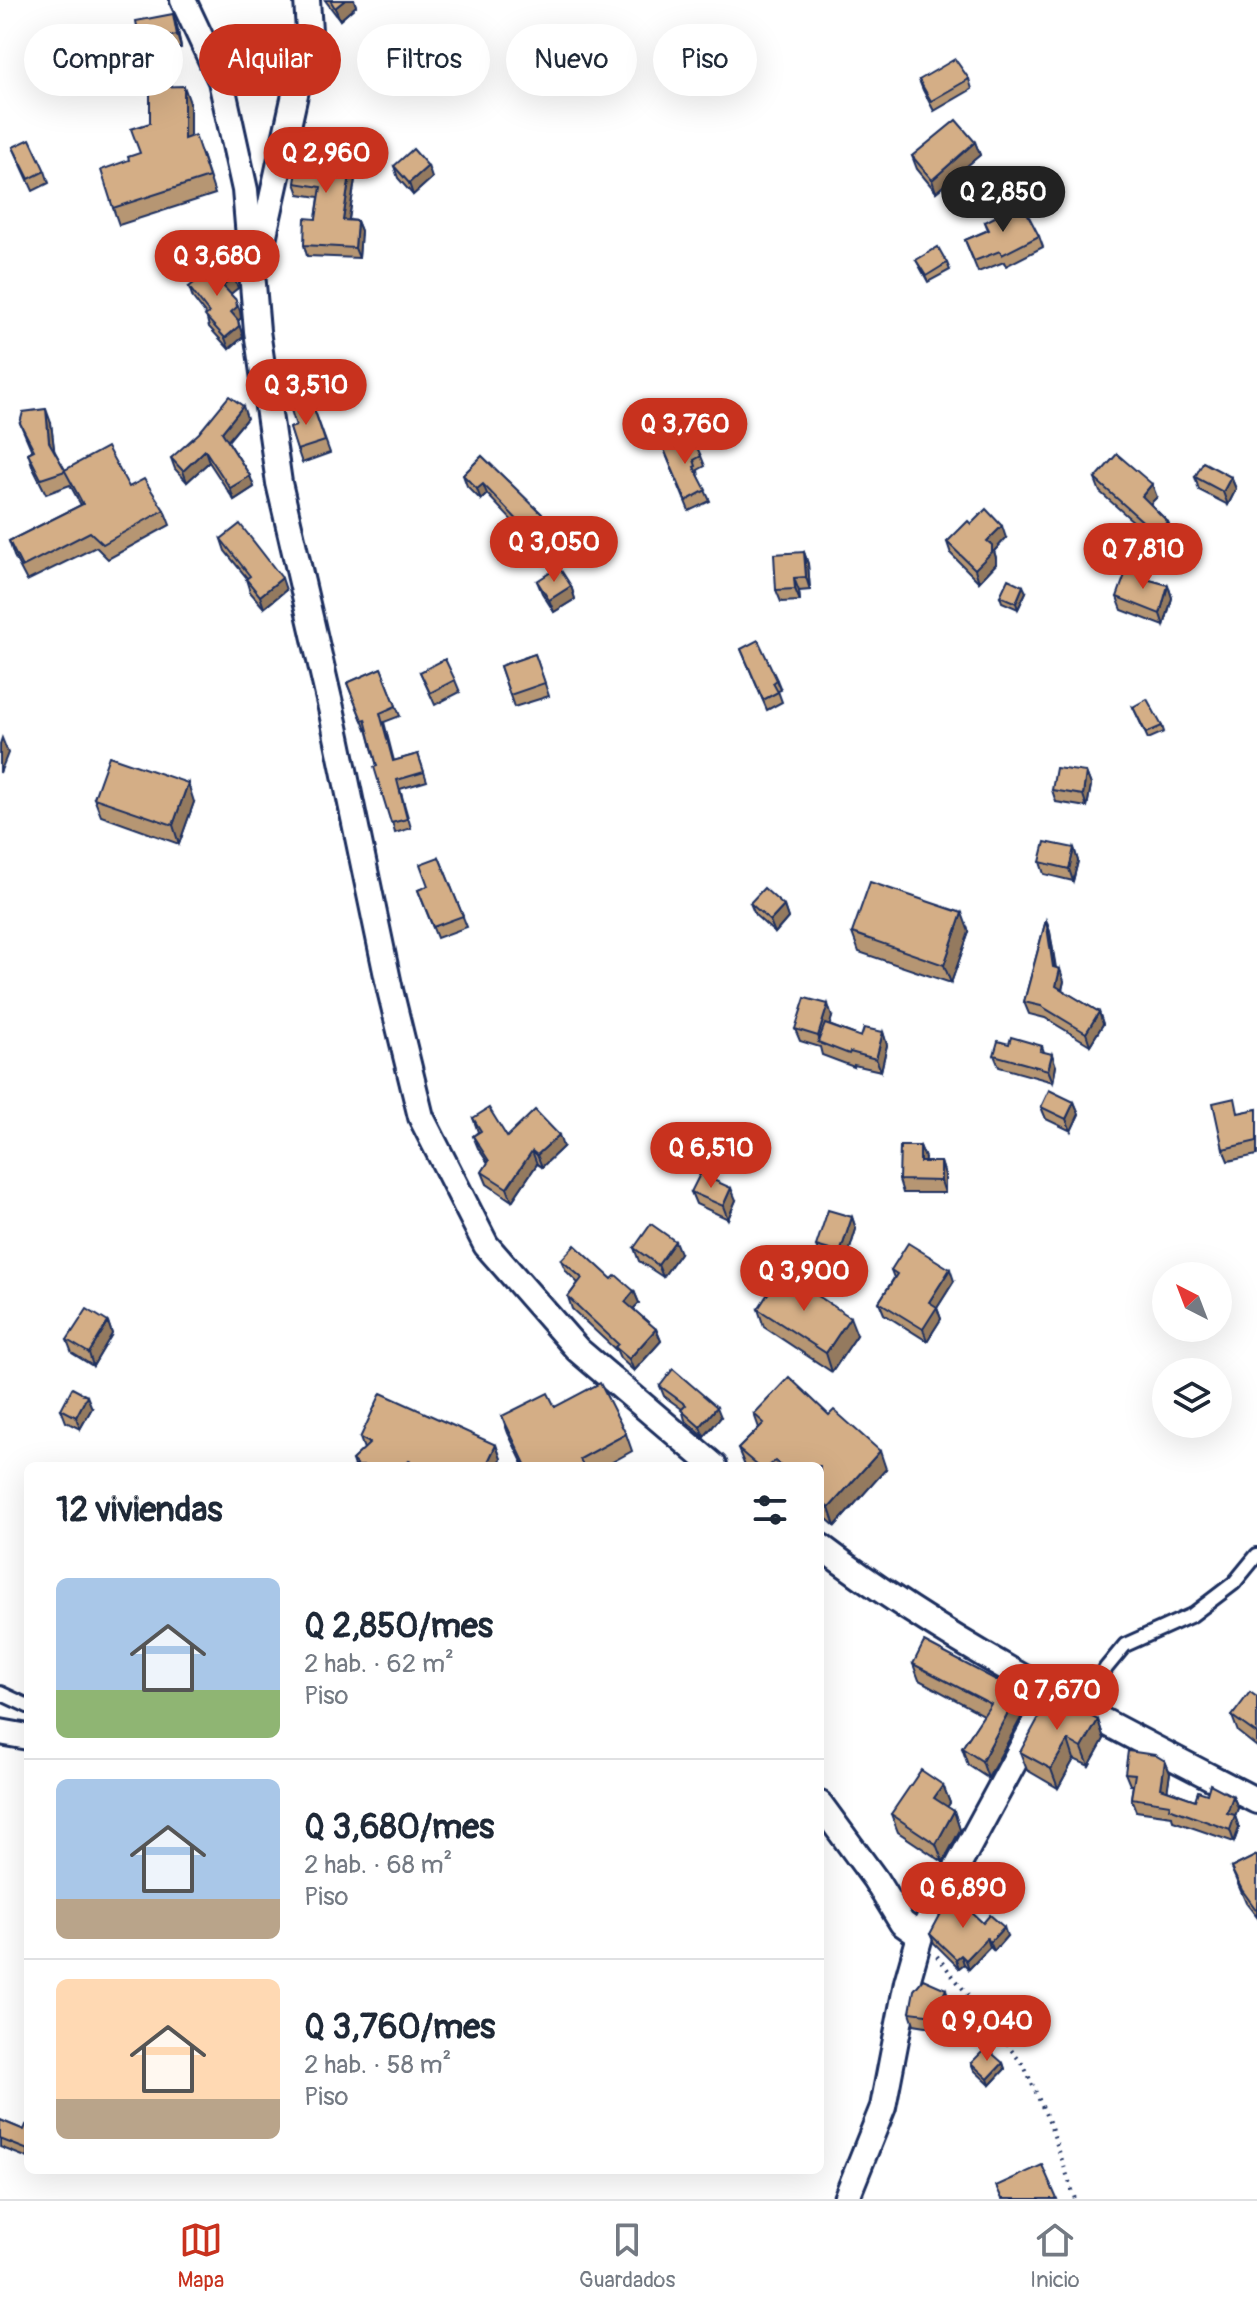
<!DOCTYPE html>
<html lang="es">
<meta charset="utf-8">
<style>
:root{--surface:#fff;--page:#f6f6f7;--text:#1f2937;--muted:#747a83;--line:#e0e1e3;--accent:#c8321e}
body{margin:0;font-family:Pangolin,sans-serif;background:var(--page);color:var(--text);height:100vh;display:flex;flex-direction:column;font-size:30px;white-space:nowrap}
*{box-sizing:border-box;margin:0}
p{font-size:26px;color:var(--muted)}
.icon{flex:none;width:44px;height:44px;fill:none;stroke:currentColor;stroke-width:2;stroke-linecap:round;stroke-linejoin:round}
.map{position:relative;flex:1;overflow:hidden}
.details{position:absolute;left:24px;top:1462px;width:800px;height:712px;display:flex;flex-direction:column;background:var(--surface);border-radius:12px;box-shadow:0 8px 32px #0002}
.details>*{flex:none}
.top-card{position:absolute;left:24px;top:24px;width:800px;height:72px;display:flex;gap:16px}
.needle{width:52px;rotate:318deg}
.controls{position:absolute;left:1152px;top:1262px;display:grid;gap:16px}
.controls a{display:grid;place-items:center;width:80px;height:80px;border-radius:50%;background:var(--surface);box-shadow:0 8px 32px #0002;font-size:40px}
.price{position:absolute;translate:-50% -68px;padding:0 18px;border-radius:28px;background:var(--accent);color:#fff;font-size:26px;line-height:52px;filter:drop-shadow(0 2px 4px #0008)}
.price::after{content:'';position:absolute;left:50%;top:48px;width:24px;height:18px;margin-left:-12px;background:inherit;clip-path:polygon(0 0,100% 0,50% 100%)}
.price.current{background:#222;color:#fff}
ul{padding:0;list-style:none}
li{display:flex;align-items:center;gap:24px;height:200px;padding:0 32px}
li+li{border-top:2px solid var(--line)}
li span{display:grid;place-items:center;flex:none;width:224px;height:160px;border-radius:12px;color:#555}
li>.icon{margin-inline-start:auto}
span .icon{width:96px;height:96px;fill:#fffc;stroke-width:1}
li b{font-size:34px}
h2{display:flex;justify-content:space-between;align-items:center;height:96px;padding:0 32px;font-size:34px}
.chip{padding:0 28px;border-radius:36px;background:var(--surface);box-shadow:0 8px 32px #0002;font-size:28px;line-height:72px}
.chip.current{background:var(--accent);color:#fff}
.tabs{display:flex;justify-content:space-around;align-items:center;height:112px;border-top:2px solid var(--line);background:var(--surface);font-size:22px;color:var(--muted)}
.tabs a{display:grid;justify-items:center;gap:4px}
.tabs .current{color:var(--accent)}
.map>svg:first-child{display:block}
</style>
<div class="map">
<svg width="1257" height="2199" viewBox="0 0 1257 2199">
<rect width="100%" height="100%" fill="#fff"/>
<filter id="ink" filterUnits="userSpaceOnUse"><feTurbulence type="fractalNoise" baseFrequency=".0125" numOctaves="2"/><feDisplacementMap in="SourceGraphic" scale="16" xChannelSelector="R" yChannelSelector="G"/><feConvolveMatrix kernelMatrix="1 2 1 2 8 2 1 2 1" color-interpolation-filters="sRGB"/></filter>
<g filter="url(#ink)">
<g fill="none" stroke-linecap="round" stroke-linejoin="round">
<g stroke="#1b2f5e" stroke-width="18">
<g id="lane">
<polyline points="0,1693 28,1706"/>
<polyline points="1081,1709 1106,1668 1125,1645 1192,1615 1234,1583 1257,1555"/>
</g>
</g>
<g stroke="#1b2f5e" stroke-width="30">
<g id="street">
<polyline points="183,0 221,81 245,190 257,331 279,483 331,708 390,990 421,1117 486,1245 578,1350 714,1466"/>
<polyline points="258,262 309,31 307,0"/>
<path d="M 820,1546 C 954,1648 1108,1724 1257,1801"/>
<polyline points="0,1732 28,1737"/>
<polyline points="820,1804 875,1879 902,1923 920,1936"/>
<polyline points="846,2199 883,2107 907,1982 920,1936 1052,1692"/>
</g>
</g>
<polyline stroke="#1b2f5e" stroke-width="4" stroke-dasharray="2 6" stroke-linecap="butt" points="937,1956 1024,2066 1050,2124 1075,2199"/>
<use href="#lane" stroke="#fff" stroke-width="12"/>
<use href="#street" stroke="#fff" stroke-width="24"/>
</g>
<g fill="#b69673" stroke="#1b2f5e" stroke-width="2">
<polygon points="325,0 354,0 356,6 340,20"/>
<polygon points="177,26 181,48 144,54 140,42"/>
<polygon points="969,79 972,89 934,111 923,90 919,80"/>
<polygon points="190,103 190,137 201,152 215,194 119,225 113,208 129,160 140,153 150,123"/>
<polygon points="332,137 336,148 334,166 355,179 349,220 357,221 361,231 359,258 307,256 304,245 316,219 319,197 299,194 295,183"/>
<polygon points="975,142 980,155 936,192 917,169 912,156"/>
<polygon points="13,147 45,171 49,183 33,191"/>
<polygon points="394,166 432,178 413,195 398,178"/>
<polygon points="985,222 1039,236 1043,247 1006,266 1004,262 978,272 965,240 988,230"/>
<polygon points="916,260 947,263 950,270 928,282"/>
<polygon points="189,287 238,288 230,294 240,311 241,318 238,321 243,337 229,349 209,327 206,315 193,298"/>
<polygon points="312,403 330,453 302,463 290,428 296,426"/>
<polygon points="247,418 228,441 250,476 254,487 234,500 209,462 187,482 175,469 171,458"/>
<polygon points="20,423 51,423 54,450 65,470 129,487 164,510 170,525 108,559 96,547 27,581 14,556 9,541 81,505 70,485 46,494 33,468 28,453 32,451"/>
<polygon points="482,456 545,517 549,528 533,543 487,494 481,500 467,486 463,475"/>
<polygon points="701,456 705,466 698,470 699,477 710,501 689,511 667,457"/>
<polygon points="1195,477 1231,477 1236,489 1228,505 1199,490"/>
<polygon points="1095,479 1157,497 1150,504 1168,522 1173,534 1161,546 1100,492"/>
<polygon points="971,524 1006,538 994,551 996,558 996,564 979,582 951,554 947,542"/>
<polygon points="221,539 286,590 264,608 250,592 246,579 247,578 225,551"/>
<polygon points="804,552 808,564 810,590 799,591 800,601 781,602 776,590"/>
<polygon points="1149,580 1168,585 1172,598 1164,626 1122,610 1117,597"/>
<polygon points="537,581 571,586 575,599 554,612 542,593"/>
<polygon points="1026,592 1018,609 1002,602 1000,596"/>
<polygon points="741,649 777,680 781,690 778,691 782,702 767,710"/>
<polygon points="535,654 549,696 514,707 500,666"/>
<polygon points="381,668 400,716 384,722 394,761 418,754 427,781 400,789 411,828 395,833 367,729 366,730 347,683"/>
<polygon points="420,672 455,680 460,692 435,705"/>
<polygon points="1133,707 1162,726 1164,732 1148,739"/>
<polygon points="1086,772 1091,785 1087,807 1056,802 1052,790"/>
<polygon points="94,798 194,802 179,844 101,816"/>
<polygon points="1074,848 1078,861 1073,881 1044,874 1040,862"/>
<polygon points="439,857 467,927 437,938 418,890 428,886"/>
<polygon points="750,903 784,906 788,918 775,933 755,915"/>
<polygon points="1046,920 1050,932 1056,968 1064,981 1062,990 1099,1012 1103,1024 1090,1045 1045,1018 1029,1014 1024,1002"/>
<polygon points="969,932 951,983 859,952 852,933"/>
<polygon points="832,1017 829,1025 861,1037 883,1032 887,1045 881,1071 854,1065 854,1067 822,1055 820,1047 800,1041 795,1029"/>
<polygon points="1009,1044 1042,1046 1044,1052 1056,1066 1053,1082 999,1067 994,1055"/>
<polygon points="1074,1102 1079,1114 1071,1131 1046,1119 1041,1107"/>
<polygon points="1257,1109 1257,1155 1228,1161 1223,1149 1240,1113"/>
<polygon points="473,1118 507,1137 563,1147 542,1167 537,1164 512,1201 487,1184 482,1172 488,1163 478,1148 473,1136 478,1132"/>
<polygon points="920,1146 925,1158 924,1162 941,1162 945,1175 945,1193 903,1193 899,1180"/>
<polygon points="691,1192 736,1200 728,1219 696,1204"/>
<polygon points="852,1217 856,1229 845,1265 821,1258 816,1246"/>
<polygon points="634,1248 680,1253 663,1277 639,1261"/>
<polygon points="561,1260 612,1279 634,1291 639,1303 633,1309 656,1329 661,1341 634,1371 620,1358 617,1351 572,1309 568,1297 578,1283 566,1271"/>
<polygon points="891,1270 954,1281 937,1308 941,1319 927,1341 884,1314 879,1302 894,1278"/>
<polygon points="758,1309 857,1335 832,1372 764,1327"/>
<polygon points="108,1322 112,1334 93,1366 72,1353 67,1340"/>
<polygon points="660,1386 721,1417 704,1437 685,1420 682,1409 664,1396"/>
<polygon points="92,1408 80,1429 66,1422 61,1409"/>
<polygon points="754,1414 886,1469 835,1526 820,1513 820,1466 745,1466 738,1449 759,1428"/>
<polygon points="502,1416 626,1434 632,1451 605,1466 524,1466 508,1433"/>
<polygon points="360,1438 496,1445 501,1459 498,1466 354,1466 352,1460 364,1449"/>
<polygon points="913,1664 1026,1709 988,1778 968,1765 962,1748 984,1715 919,1680"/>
<polygon points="1257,1697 1257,1747 1238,1732 1232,1716"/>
<polygon points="1098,1720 1104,1739 1089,1766 1074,1759 1058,1788 1027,1770 1020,1752"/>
<polygon points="1165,1761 1170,1773 1167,1790 1195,1800 1207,1794 1233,1796 1238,1808 1235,1816 1239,1828 1234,1842 1173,1821 1172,1816 1136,1811 1131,1798 1133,1785 1130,1785 1125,1773"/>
<polygon points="943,1785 950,1803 947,1807 954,1811 960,1830 943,1862 898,1832 891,1814"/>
<polygon points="1257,1855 1257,1917 1246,1903 1231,1868"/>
<polygon points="983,1923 1007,1936 994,1951 990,1947 969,1969 964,1964 959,1968 934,1943 930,1934"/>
<polygon points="950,2002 938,2028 914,2024 910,2012"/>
<polygon points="971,2063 1003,2063 1005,2069 990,2085 974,2070"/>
<polygon points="0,2120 24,2130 28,2126 28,2158 0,2147"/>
</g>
<g fill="#947a5e" stroke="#1b2f5e" stroke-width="2">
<polygon points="345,0 354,0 356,6 340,20 335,8"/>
<polygon points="173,14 177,26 181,48 177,35"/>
<polygon points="184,86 190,103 190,156 184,139"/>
<polygon points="332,137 336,148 332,176 328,165"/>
<polygon points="975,142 980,155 936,192 932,180"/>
<polygon points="428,166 432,178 413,195 409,183"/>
<polygon points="351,168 355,179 347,231 343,220"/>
<polygon points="357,221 361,231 359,258 355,248"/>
<polygon points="234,277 238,288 227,297 223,286"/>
<polygon points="236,300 240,311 241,318 238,321 243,337 229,349 225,338 231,312"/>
<polygon points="243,406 247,418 226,443 222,432"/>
<polygon points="46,409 51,423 55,456 49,442"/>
<polygon points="205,450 209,462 187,482 183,471"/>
<polygon points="250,476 254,487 234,500 230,488"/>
<polygon points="1231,477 1236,489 1228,505 1223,492"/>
<polygon points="483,484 487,494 481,500 477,489"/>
<polygon points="1152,484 1157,497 1146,508 1142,496"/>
<polygon points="545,517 549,528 533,543 529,532"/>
<polygon points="1168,522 1173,534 1161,546 1157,534"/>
<polygon points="1002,526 1006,538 994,551 996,558 996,564 979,582 975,569 987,541"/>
<polygon points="804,552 808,564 810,590 806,577"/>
<polygon points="282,578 286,590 264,608 260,596"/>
<polygon points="794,578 799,591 800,601 795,589"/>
<polygon points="1168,585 1172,598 1164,626 1160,614"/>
<polygon points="571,586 575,599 554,612 549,600"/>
<polygon points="1023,586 1026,592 1018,609 1016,603"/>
<polygon points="2,738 8,753 0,773 0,744"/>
<polygon points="1086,772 1091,785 1087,807 1083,795"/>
<polygon points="188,783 194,802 179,844 173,825"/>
<polygon points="1074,848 1078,861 1073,881 1069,869"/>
<polygon points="784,906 788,918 775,933 770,921"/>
<polygon points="962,913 969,932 951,983 944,965"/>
<polygon points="1046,920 1050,932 1057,979 1053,967"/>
<polygon points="1060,969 1064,981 1060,998 1056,986"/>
<polygon points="828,1004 832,1017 824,1045 821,1044 818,1036"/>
<polygon points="1099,1012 1103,1024 1090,1045 1086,1033"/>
<polygon points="883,1032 887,1045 881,1071 876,1059"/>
<polygon points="1052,1054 1056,1066 1053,1082 1048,1070"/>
<polygon points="1074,1102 1079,1114 1071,1131 1066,1119"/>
<polygon points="559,1135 563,1147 542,1167 537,1155"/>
<polygon points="920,1146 925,1158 924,1174 920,1162"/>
<polygon points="532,1151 537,1164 512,1201 507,1188"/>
<polygon points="941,1162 945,1175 945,1193 941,1181"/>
<polygon points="731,1188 736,1200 728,1219 723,1206"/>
<polygon points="852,1217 856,1229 845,1265 840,1253"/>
<polygon points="675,1241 680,1253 663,1277 658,1265"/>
<polygon points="950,1269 954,1281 937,1308 941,1319 927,1341 923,1329 929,1302"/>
<polygon points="634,1291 639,1303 629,1313 625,1302"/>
<polygon points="850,1317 857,1335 832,1372 826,1353"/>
<polygon points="108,1322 112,1334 93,1366 89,1353"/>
<polygon points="656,1329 661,1341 634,1371 629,1359"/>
<polygon points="87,1396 92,1408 80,1429 76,1417"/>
<polygon points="717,1407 721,1417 704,1437 700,1427"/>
<polygon points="496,1445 501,1459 498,1466 486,1466"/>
<polygon points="880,1451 886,1469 835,1526 829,1508"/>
<polygon points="1019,1692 1026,1709 988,1778 982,1761"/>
<polygon points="1098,1720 1104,1739 1089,1766 1082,1748"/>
<polygon points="1068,1740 1074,1759 1058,1788 1051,1769"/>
<polygon points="1165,1761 1170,1773 1166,1800 1161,1788"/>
<polygon points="943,1785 950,1803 941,1817 934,1798"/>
<polygon points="1233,1796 1238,1808 1235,1816 1239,1828 1234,1842 1230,1830 1227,1813"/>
<polygon points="954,1811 960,1830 943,1862 936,1844"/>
<polygon points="1004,1927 1007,1936 994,1951 990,1942"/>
<polygon points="987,1938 990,1947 969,1969 966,1960"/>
<polygon points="961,1955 964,1964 959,1968 956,1959"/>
<polygon points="946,1989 950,2002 938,2028 934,2015"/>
<polygon points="1003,2063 1005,2069 990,2085 988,2079"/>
</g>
<g fill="#d4ae86" stroke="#1b2f5e" stroke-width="2">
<polygon points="330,0 345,0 335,8"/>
<polygon points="173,14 177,35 140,42 136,21"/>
<polygon points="955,59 969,79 931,101 919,80"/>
<polygon points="184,86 184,139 195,135 209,177 113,208 101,170 129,160 128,157 140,153 131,129 150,123 150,87"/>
<polygon points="956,120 975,142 932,180 912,156"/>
<polygon points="303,133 332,137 328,165 351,168 343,220 357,221 355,248 304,245 305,218 316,219 321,187 295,183"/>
<polygon points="30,139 45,171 29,179 13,147"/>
<polygon points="413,149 428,166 409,183 394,166"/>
<polygon points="1022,203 1039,236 1002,255 1000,251 974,261 965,240 989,230 985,222"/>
<polygon points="938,247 947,263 926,276 916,260"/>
<polygon points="222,260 234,277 223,286 236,300 237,307 231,312 238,320 239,326 225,338 205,316 209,313 189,287"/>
<polygon points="229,396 243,406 222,432 250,476 230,488 205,450 183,471 171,458 199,433"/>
<polygon points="312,403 325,441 297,450 290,428 296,426 291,410"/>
<polygon points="46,409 49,442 65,470 107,447 129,487 144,479 164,510 103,544 90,532 22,567 9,541 83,504 65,471 41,479 28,453 34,450 20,423 23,412"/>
<polygon points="691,434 701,456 694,460 696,466 694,467 706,490 686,501 663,447"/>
<polygon points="1117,454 1152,484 1142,496 1168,522 1157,534 1095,479"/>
<polygon points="482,456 545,517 529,532 483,484 477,489 463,475"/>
<polygon points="1203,462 1231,477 1223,492 1195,477"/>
<polygon points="986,509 1002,526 987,541 992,545 992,552 975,569 947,542 968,521 971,524"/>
<polygon points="240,524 282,578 260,596 246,579 250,576 221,539"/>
<polygon points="804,552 806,577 794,578 795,589 776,590 774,554"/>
<polygon points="559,567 571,586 549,600 537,581"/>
<polygon points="1127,569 1147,575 1146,579 1168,585 1160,614 1117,597"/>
<polygon points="1008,579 1023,586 1016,603 1000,596"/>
<polygon points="758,640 777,680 773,683 778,692 763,700 741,649"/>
<polygon points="535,654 545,683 510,695 500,666"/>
<polygon points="445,659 455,680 430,693 420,672"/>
<polygon points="381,668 396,706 380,713 393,761 418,754 424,772 397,780 407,819 391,823 374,767 377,766 365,719 362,720 347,683"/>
<polygon points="1147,699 1162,726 1146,733 1133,707"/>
<polygon points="109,756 188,783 173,825 94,798"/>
<polygon points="1056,768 1086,772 1083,795 1052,790"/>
<polygon points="1045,842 1074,848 1069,869 1040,862"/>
<polygon points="439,857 463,916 433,927 418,890 428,886 420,864"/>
<polygon points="870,882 962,913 944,965 852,933"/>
<polygon points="764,888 784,906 770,921 750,903"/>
<polygon points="1046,920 1053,967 1060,969 1056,986 1099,1012 1086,1033 1041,1006 1024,1002"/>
<polygon points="805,998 828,1004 818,1036 795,1029"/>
<polygon points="825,1024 861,1037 864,1028 883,1032 876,1059 850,1052 849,1054 818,1042"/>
<polygon points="1011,1037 1042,1046 1040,1051 1052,1054 1048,1070 994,1055 998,1041 1009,1044"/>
<polygon points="1049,1090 1074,1102 1066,1119 1041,1107"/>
<polygon points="1235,1098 1238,1113 1257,1109 1257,1141 1223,1149 1213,1103"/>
<polygon points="489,1108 507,1137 535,1110 559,1135 537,1155 532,1151 507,1188 482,1172 489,1161 473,1136 481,1131 473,1118"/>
<polygon points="900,1146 920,1146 920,1162 941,1162 941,1181 899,1180"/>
<polygon points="700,1174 731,1188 723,1206 691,1192"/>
<polygon points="828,1210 852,1217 840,1253 816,1246"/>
<polygon points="651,1224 675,1241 658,1265 634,1248"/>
<polygon points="908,1243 950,1269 929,1302 937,1307 923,1329 879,1302 897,1274 891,1270"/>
<polygon points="575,1245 612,1279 616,1275 634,1291 625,1302 656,1329 629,1359 615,1347 618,1344 568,1297 582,1278 561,1260"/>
<polygon points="782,1272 850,1317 826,1353 758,1309"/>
<polygon points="87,1309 108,1322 89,1353 67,1340"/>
<polygon points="673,1369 717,1407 700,1427 681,1410 686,1405 660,1386"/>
<polygon points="789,1377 829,1415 834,1410 880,1451 829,1508 820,1501 820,1466 781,1466 775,1461 769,1466 758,1466 738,1449 764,1423 754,1414"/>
<polygon points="600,1383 626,1434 580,1459 583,1466 526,1466 502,1416 548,1393 555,1407"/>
<polygon points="72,1388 87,1396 76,1417 61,1409"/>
<polygon points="381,1393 496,1445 486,1466 421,1466 409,1461 404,1466 358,1466 352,1460 370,1443 360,1438"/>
<polygon points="924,1642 1019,1692 982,1761 962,1748 991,1704 913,1664"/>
<polygon points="1250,1692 1257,1697 1257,1734 1232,1716"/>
<polygon points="1051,1695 1098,1720 1082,1748 1068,1740 1051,1769 1020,1752"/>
<polygon points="1128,1751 1155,1755 1165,1761 1161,1788 1195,1800 1198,1791 1207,1794 1210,1784 1233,1796 1227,1813 1235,1815 1230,1830 1169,1808 1170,1804 1131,1798 1135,1774 1125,1773"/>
<polygon points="921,1770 943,1785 934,1798 954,1811 936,1844 891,1814"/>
<polygon points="1257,1855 1257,1911 1242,1890 1231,1868"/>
<polygon points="955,1897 983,1923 990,1915 1004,1927 990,1942 987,1938 966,1960 961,1955 956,1959 930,1934 945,1906"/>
<polygon points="923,1979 946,1989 934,2015 910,2012 914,1990"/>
<polygon points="986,2048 1003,2063 988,2079 971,2063"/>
<polygon points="0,2120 24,2130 26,2125 28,2126 28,2150 0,2139"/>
<polygon points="1042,2165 1057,2199 1002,2199 996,2186"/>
</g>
</g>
</svg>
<div class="controls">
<a><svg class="needle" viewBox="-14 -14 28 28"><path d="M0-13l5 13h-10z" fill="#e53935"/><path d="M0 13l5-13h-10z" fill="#747a83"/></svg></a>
<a><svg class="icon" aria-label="layers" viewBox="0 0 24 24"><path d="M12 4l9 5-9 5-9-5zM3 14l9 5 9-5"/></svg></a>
</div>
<b class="price" style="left:326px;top:195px">Q 2,960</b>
<b class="price current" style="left:1003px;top:234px">Q 2,850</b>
<b class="price" style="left:217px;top:298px">Q 3,680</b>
<b class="price" style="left:306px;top:427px">Q 3,510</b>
<b class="price" style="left:685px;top:466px">Q 3,760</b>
<b class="price" style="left:554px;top:584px">Q 3,050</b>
<b class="price" style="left:1143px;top:591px">Q 7,810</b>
<b class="price" style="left:711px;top:1190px">Q 6,510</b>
<b class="price" style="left:804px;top:1313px">Q 3,900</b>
<b class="price" style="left:1057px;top:1732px">Q 7,670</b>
<b class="price" style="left:963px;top:1930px">Q 6,890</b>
<b class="price" style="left:987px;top:2063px">Q 9,040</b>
<div class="top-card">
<a class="chip">Comprar</a>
<a class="chip current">Alquilar</a>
<a class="chip">Filtros</a>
<a class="chip">Nuevo</a>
<a class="chip">Piso</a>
</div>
<section class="details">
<h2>12 viviendas<svg class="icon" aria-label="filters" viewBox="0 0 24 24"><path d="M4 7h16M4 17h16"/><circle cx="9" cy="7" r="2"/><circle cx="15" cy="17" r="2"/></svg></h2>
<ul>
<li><span style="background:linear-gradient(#a9c7e8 70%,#8fb573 0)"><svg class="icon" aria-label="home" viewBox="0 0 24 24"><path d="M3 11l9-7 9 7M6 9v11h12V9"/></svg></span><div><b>Q 2,850/mes</b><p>2 hab. · 62 m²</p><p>Piso</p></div></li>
<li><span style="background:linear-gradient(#a9c7e8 75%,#b9a48a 0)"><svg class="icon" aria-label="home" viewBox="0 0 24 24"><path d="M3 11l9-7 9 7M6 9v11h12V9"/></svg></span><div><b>Q 3,680/mes</b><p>2 hab. · 68 m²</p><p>Piso</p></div></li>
<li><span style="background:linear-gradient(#ffd9b3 75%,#b9a48a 0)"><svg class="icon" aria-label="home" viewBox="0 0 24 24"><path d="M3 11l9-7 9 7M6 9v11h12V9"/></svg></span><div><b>Q 3,760/mes</b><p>2 hab. · 58 m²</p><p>Piso</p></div></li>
</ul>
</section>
</div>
<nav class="tabs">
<a class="current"><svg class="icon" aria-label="map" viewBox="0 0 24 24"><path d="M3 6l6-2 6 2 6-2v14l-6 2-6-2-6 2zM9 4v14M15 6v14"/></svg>Mapa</a>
<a><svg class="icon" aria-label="saved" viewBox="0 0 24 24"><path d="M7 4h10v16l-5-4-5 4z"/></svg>Guardados</a>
<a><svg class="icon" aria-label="home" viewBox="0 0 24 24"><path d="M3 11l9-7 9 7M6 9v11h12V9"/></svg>Inicio</a>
</nav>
